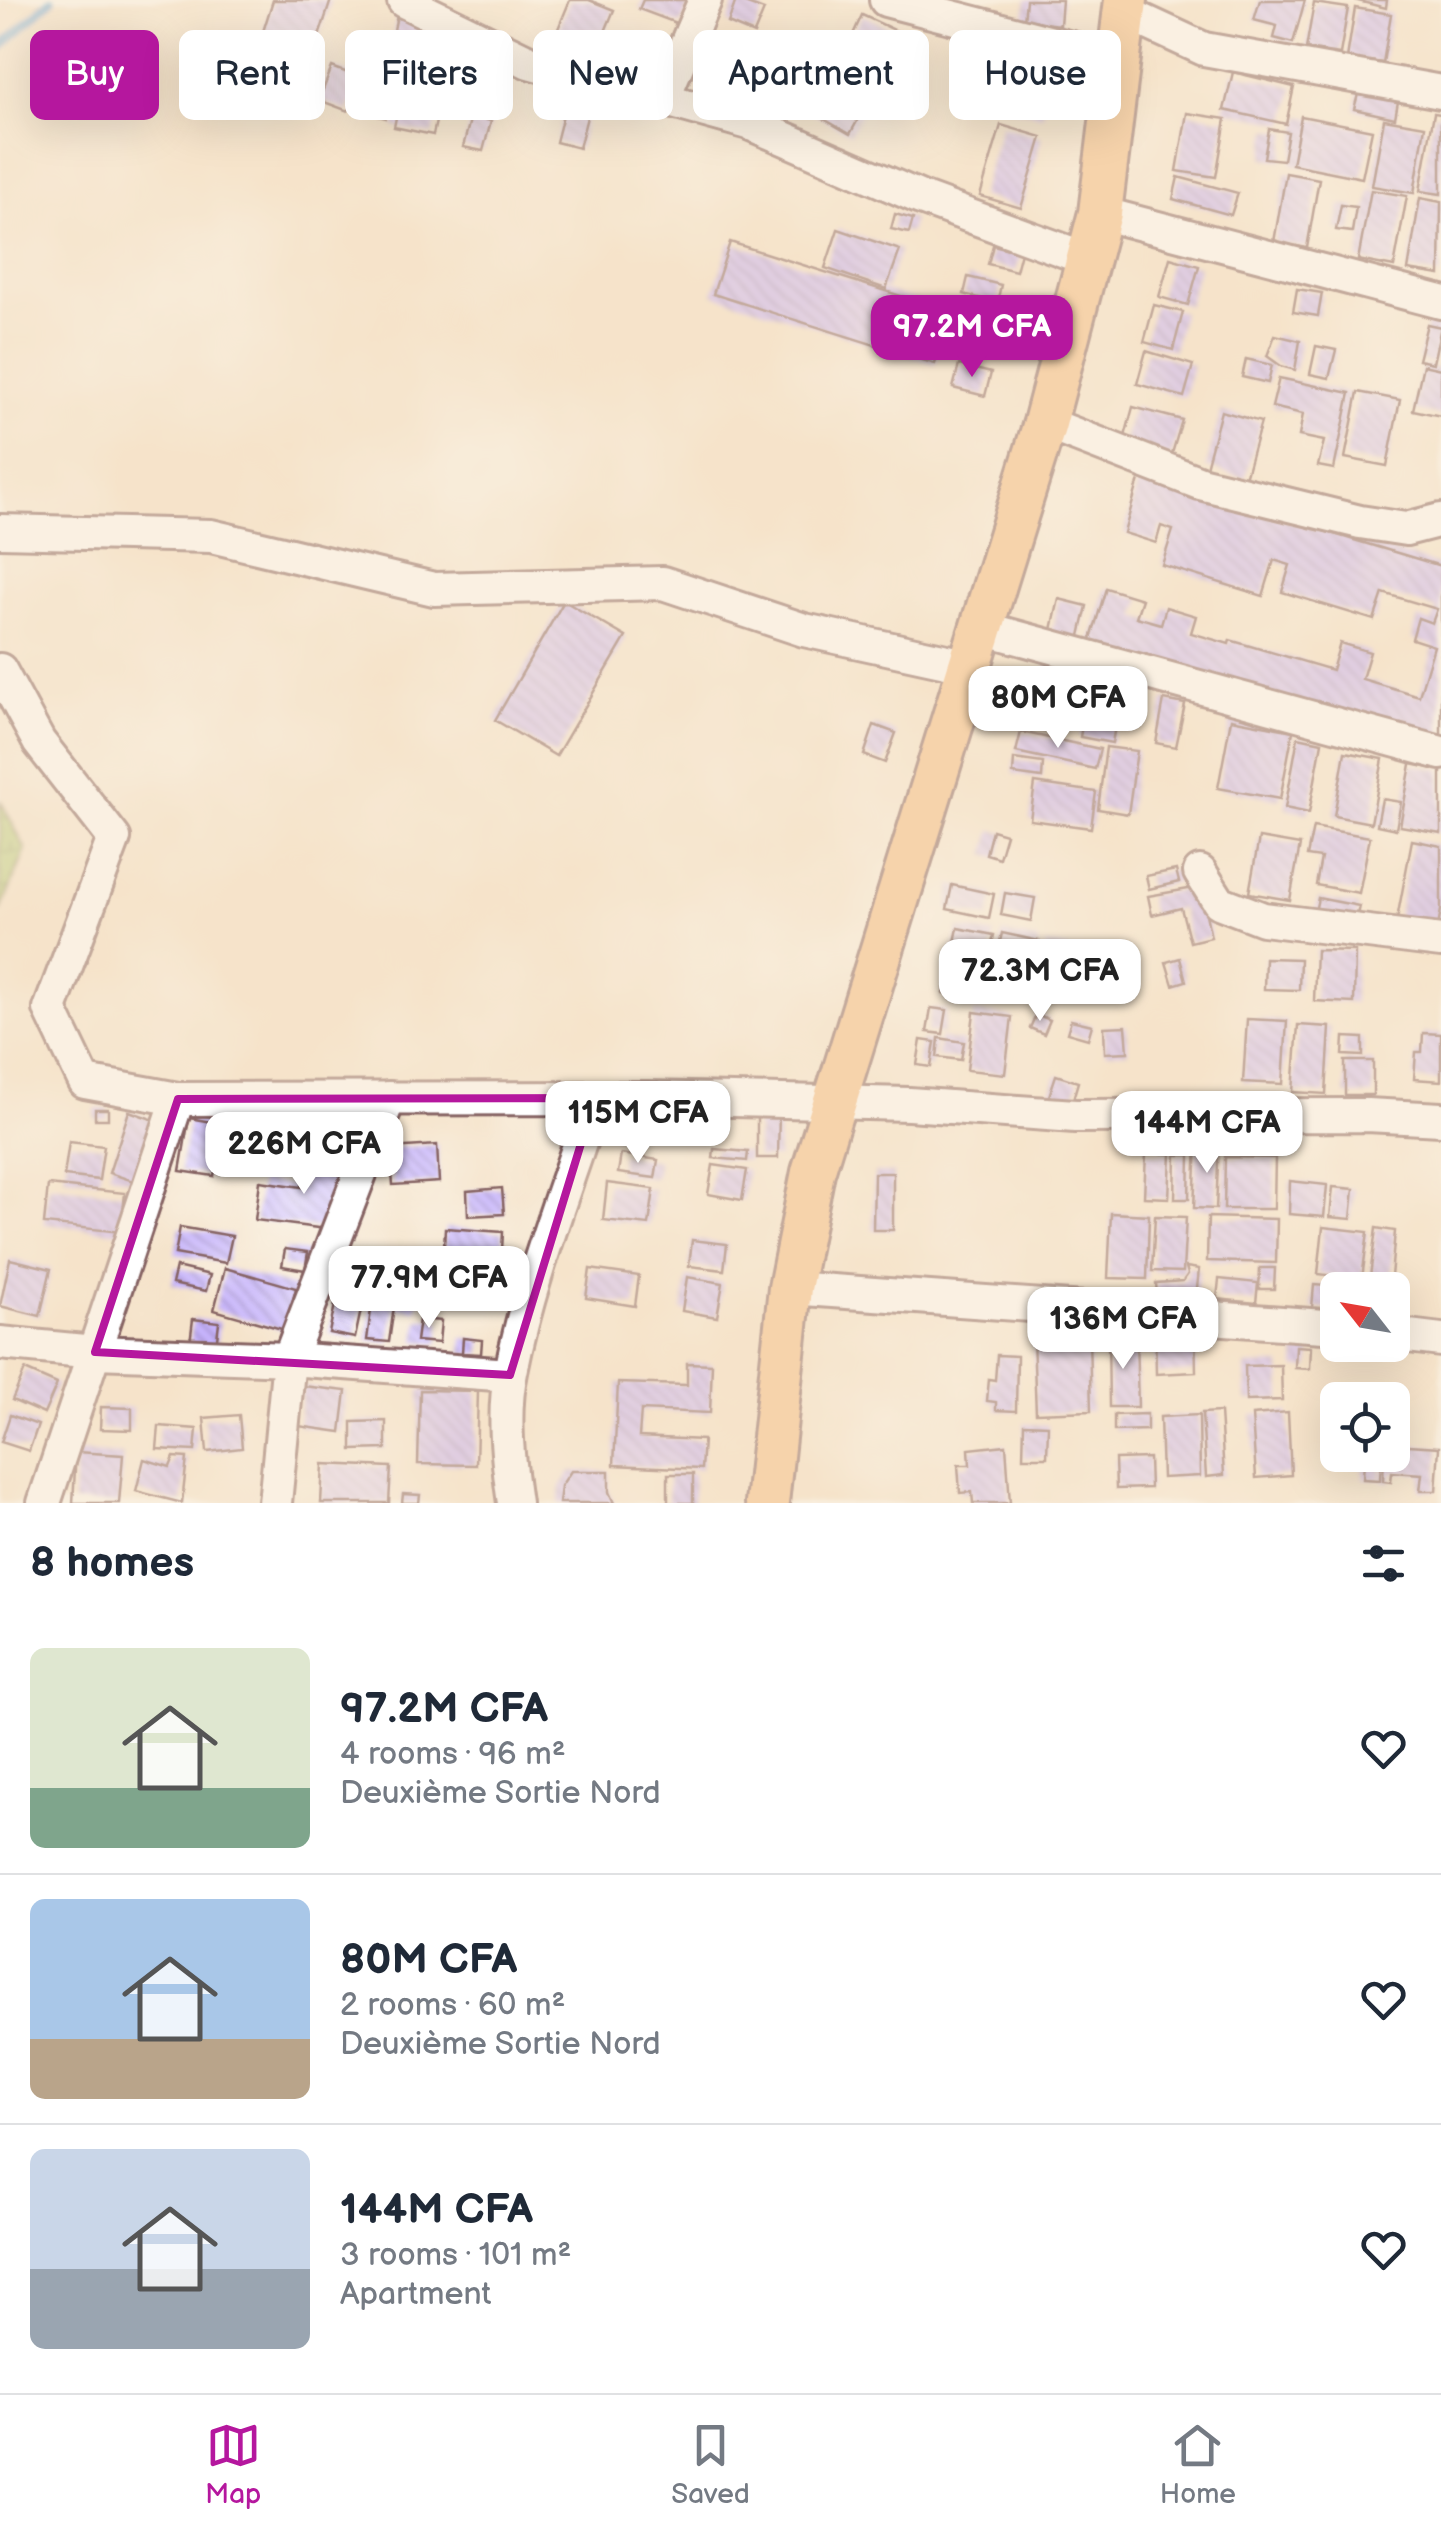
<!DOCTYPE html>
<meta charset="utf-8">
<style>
:root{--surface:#fff;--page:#f6f6f7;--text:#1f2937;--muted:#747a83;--line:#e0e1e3;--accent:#b5179e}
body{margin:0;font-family:"Balsamiq Sans",sans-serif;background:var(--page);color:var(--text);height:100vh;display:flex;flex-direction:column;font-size:38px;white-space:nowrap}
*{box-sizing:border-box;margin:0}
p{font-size:32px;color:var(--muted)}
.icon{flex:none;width:55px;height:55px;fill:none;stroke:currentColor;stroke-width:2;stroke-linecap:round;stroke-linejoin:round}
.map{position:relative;height:1503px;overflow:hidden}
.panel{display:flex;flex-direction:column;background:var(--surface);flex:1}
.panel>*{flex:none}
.hud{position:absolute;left:30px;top:30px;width:1382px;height:90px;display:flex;gap:20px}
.needle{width:65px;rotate:301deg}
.buttons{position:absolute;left:1320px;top:1272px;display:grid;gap:20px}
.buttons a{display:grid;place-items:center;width:90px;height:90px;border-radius:15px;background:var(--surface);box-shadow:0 10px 40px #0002;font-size:50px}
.price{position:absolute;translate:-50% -85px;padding:0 22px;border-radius:20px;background:#fff;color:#222;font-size:32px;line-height:65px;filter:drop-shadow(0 2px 5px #0008)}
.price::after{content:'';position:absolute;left:50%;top:60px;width:30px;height:22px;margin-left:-15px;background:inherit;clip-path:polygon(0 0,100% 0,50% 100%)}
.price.on{background:var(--accent);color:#fff}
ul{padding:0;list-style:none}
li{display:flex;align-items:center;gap:30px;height:250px;padding:0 30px}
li+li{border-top:2px solid var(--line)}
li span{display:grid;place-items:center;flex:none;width:280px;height:200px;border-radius:15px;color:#555}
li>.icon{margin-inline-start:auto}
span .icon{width:120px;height:120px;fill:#fffc;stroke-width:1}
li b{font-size:42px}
h2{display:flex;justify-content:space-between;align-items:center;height:120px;padding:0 30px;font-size:42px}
.pill{padding:0 35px;border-radius:15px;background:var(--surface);box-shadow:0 10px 40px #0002;font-size:35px;line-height:90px}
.pill.on{background:var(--accent);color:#fff}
.dock{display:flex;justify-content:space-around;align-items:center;height:140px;border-top:2px solid var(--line);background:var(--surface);font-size:28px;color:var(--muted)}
.dock a{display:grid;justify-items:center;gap:5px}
.dock .on{color:var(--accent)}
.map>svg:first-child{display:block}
</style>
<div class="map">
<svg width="1441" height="1503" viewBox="0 0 1441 1503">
<defs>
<pattern id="wetland-marsh" width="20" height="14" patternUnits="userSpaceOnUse" patternTransform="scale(2.5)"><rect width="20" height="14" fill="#acc66c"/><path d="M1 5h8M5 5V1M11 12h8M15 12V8" fill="none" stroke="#8ea059"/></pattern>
<pattern id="building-back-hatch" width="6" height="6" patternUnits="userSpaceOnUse" patternTransform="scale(2.5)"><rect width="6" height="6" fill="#c6b3fc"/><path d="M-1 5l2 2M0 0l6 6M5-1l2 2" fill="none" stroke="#a391cc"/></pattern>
</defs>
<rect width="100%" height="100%" fill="#fdfcf7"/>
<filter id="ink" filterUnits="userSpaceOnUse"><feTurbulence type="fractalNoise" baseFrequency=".01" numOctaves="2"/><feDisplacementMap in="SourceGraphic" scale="20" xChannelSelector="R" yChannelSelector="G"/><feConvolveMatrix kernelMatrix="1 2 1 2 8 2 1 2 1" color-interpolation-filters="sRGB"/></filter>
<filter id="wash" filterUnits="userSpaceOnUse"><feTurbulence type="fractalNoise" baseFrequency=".0048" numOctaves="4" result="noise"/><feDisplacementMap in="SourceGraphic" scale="40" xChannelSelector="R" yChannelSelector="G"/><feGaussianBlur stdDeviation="2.25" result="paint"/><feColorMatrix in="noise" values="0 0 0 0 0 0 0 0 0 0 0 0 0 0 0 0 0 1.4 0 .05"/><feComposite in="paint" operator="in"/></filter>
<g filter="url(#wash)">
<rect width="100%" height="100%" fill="#f5e3ca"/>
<polygon fill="url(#wetland-marsh)" stroke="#7b724c" stroke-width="2.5" points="0,800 26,850 0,912"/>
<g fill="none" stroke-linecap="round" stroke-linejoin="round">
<polyline stroke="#66a6d9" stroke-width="9" points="0,48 51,0"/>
</g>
<g id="blocks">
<g fill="url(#building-back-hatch)">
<polygon points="273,0 331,0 306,76 254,60"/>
<polygon points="570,0 589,0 614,10 594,58 553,41"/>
<polygon points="643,0 690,0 681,25 639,9"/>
<polygon points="736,0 764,10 754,34 728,23"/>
<polygon points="1026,0 1062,0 1060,25 1024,21"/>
<polygon points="1260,0 1305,0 1293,43 1274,38 1277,26 1254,20"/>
<polygon points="1354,0 1387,0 1386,8"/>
<polygon points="1314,3 1348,8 1340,54 1306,49"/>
<polygon points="1355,8 1391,14 1383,63 1347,58"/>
<polygon points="397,15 441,24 437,44 393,35"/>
<polygon points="862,15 899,32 876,82 839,65"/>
<polygon points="354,35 368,37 366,55 351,52"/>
<polygon points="1019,45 1056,53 1042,115 1004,107"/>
<polygon points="410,51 474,64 466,103 441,98 433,135 394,127"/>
<polygon points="374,57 401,64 386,118 359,111"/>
<polygon points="332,67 361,78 348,111 319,100"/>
<polygon points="825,68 872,94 850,134 803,107"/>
<polygon points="1233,72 1294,87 1286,124 1224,110"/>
<polygon points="1360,87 1399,96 1395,118 1354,109"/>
<polygon points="565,107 588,113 579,148 556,142"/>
<polygon points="1187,113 1226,119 1216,177 1177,171"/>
<polygon points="1434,113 1441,114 1441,194 1420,191"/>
<polygon points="471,116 491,121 483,151 463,147"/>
<polygon points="1301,116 1372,130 1362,178 1292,164"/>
<polygon points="1384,119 1425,126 1414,193 1372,186"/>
<polygon points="1001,125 1042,137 1021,208 980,196"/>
<polygon points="1269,129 1288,132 1283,160 1264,158"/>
<polygon points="1286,173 1319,179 1307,248 1274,242"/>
<polygon points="1178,177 1238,193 1231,215 1173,199"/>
<polygon points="1371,190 1407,196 1394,267 1358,260"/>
<polygon points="1420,198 1441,202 1440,275 1408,270"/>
<polygon points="1341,205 1356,207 1352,232 1336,230"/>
<polygon points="895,214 913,219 909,233 891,229"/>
<polygon points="838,229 900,250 886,289 825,268"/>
<polygon points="730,242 952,312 935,364 713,294"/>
<polygon points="993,245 1021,252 1016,271 988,264"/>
<polygon points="1170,258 1199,266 1188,305 1159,297"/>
<polygon points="968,277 1001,285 997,303 964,294"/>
<polygon points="1297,289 1322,293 1318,316 1293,312"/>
<polygon points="1154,305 1183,312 1173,350 1144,342"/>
<polygon points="1427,324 1441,327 1433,363 1418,360"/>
<polygon points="973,326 996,332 991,348 969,343"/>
<polygon points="1275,335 1300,341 1295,370 1281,366 1267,356"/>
<polygon points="1316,346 1336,350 1329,378 1310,374"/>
<polygon points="1146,351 1193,365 1184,397 1137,384"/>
<polygon points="1246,359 1272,365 1268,383 1242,377"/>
<polygon points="959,365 991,373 985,396 953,388"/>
<polygon points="1423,365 1441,369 1441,416 1413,410"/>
<polygon points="1279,378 1350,393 1334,469 1318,466 1324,441 1299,436 1303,414 1272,407"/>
<polygon points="1358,392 1400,400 1387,466 1345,458"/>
<polygon points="1133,407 1182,420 1171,457 1123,444"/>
<polygon points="1221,411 1261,422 1245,478 1206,467"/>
<polygon points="1140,476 1441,566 1441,746 1089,646 1106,588 1142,599 1136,617 1161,624 1166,607 1196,616 1191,633 1229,644 1230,640 1332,670 1340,643 1370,652 1362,679 1419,696 1434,646 1412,639 1418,618 1432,623 1437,609 1383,593 1374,620 1282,592 1290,565 1274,560 1263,596 1162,565 1173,530 1161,526 1156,543 1124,533"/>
<polygon points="1059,599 1087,606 1079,640 1051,634"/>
<polygon points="564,601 626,637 556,756 495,720"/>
<polygon points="1050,655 1073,661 1060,723 1036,718"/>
<polygon points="1111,687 1127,689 1123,712 1107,709"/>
<polygon points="1164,700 1185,704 1176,747 1156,743"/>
<polygon points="1085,709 1117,715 1112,743 1080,737"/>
<polygon points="1231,719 1293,731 1280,799 1218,788"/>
<polygon points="874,725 896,733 885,763 864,755"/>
<polygon points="1021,732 1100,749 1095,769 1016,752"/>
<polygon points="1298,737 1322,742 1309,813 1285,808"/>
<polygon points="1106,747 1137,751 1128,814 1098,809"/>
<polygon points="1345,752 1383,759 1371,823 1334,816"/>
<polygon points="1014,759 1043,763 1042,778 1013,774"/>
<polygon points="1411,764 1441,770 1441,833 1400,826"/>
<polygon points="1035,783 1096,792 1091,828 1030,820"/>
<polygon points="1382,799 1401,802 1396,829 1377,825"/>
<polygon points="1313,827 1370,837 1359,893 1316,885 1321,858 1307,856"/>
<polygon points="992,830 1006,834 999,858 986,854"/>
<polygon points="1259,838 1300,845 1290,900 1249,893"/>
<polygon points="1412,840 1441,846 1441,910 1438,927 1397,919"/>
<polygon points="1176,870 1179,882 1149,889 1146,876"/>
<polygon points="952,885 994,894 989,918 947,909"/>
<polygon points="1200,887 1211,937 1190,942 1181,908 1152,915 1148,896"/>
<polygon points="1005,893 1035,898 1031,921 1001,915"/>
<polygon points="1318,898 1359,906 1356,920 1315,912"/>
<polygon points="958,928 994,935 979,1000 944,993"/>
<polygon points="1002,933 1039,941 1026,1002 988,994"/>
<polygon points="1046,944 1070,949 1067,966 1043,961"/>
<polygon points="1316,950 1355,951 1354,1003 1314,1001"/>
<polygon points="1180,958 1186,981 1173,985 1166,962"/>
<polygon points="1265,958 1300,959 1299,990 1264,989"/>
<polygon points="931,1008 947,1010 943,1034 927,1032"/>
<polygon points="974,1012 1012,1017 1005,1074 967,1070"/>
<polygon points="1036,1014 1050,1020 1044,1034 1030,1028"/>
<polygon points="1247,1019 1287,1021 1283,1084 1243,1082"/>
<polygon points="1071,1020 1092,1025 1088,1039 1067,1033"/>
<polygon points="1298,1025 1330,1027 1326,1094 1293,1092"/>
<polygon points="1126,1026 1128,1052 1105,1053 1104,1027"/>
<polygon points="1423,1033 1441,1034 1441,1081 1414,1079 1416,1052 1422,1052"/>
<polygon points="1344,1037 1363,1038 1363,1056 1343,1055"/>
<polygon points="939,1038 964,1042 961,1060 937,1057"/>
<polygon points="921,1040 935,1042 931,1067 917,1065"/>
<rect x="1345" y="1061" width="28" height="34"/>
<polygon points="1056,1075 1078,1082 1070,1109 1047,1102"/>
<rect x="95" y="1109" width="13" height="10"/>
<polygon points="757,1110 779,1110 778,1158 757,1158"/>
<polygon points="129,1111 160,1122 139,1183 109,1173"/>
<polygon points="189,1118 223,1124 214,1176 180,1171"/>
<polygon points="1283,1131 1284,1150 1273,1150 1272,1132"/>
<polygon points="69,1142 104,1146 99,1180 64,1176"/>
<polygon points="1197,1142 1219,1143 1216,1209 1194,1208"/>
<polygon points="437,1145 439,1182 393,1185 390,1148"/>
<polygon points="714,1149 748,1152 747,1161 713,1158"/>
<polygon points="1146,1153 1171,1154 1169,1198 1144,1197"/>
<polygon points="621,1154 658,1160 655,1178 618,1173"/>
<polygon points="306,1155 343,1160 334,1230 255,1220 260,1181 302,1187"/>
<polygon points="1176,1155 1190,1155 1189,1199 1175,1199"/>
<polygon points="1225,1157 1275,1158 1274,1209 1224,1209"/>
<polygon points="713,1165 747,1170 742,1200 708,1194"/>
<polygon points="874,1173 893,1173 893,1230 873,1230"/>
<polygon points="1290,1181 1327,1185 1324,1217 1289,1214"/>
<polygon points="607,1183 654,1189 649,1225 603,1220"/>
<polygon points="48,1185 125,1193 121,1232 44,1224"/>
<polygon points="1333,1187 1354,1189 1351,1219 1330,1217"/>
<polygon points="502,1188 504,1214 468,1216 467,1191"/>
<polygon points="1111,1213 1149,1215 1147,1279 1108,1278"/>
<polygon points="1155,1216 1186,1217 1183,1272 1152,1271"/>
<polygon points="1208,1217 1277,1219 1276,1263 1207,1261"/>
<polygon points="180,1227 232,1236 226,1263 175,1254"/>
<polygon points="1323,1227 1368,1232 1362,1279 1318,1274"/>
<polygon points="445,1228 503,1232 501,1269 443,1266"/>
<polygon points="1376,1228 1395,1231 1390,1288 1369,1285"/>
<polygon points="692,1240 727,1244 724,1270 689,1266"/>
<polygon points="285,1249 308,1252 305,1270 282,1266"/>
<polygon points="10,1259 51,1269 40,1316 0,1306"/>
<polygon points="176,1267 210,1275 206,1291 172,1284"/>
<polygon points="1186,1267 1199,1269 1196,1298 1157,1295 1156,1283 1183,1281 1188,1274"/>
<polygon points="225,1268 296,1288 285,1330 214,1310"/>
<polygon points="1260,1268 1275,1268 1274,1289 1259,1289"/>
<polygon points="590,1269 639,1276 635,1306 586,1298"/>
<polygon points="342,1271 368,1277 355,1338 329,1333"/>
<polygon points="376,1272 421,1277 417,1310 394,1307 389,1342 367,1340"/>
<polygon points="687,1277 723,1283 717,1317 682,1311"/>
<polygon points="1219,1279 1258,1283 1256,1303 1217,1299"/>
<polygon points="1314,1285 1338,1287 1338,1310 1312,1308"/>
<polygon points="193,1319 219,1322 216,1347 190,1343"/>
<polygon points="419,1319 441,1321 439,1343 416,1341"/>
<polygon points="1195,1324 1196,1372 1156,1374 1155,1325"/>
<polygon points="1136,1336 1138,1407 1109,1407 1108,1337"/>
<polygon points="1089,1337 1091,1411 1036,1413 1033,1339"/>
<polygon points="463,1338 482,1340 481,1354 462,1353"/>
<polygon points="1296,1346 1311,1347 1310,1369 1295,1368"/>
<polygon points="997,1355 1017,1356 1016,1411 996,1410 996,1402 987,1401 989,1379 995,1380"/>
<polygon points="687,1363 712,1364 710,1413 641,1410 639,1437 703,1440 701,1469 614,1465 618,1383 687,1385"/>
<polygon points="1281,1365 1282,1400 1246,1401 1245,1366"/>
<polygon points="25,1370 57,1384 44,1414 12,1400"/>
<polygon points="303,1386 346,1391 341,1432 298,1426"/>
<polygon points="420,1390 478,1391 476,1465 418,1464"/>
<polygon points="101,1407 132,1408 132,1430 100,1429"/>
<polygon points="1220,1412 1224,1475 1206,1477 1202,1413"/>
<polygon points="1288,1412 1291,1475 1256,1478 1252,1415"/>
<polygon points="1147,1414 1147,1430 1114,1431 1114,1415"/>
<polygon points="10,1415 38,1425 29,1451 1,1442"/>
<polygon points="239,1415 242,1448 207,1452 204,1418"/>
<polygon points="1199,1415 1200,1476 1162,1478 1160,1417"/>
<polygon points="386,1421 386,1449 352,1450 352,1422"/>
<polygon points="1024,1424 1048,1425 1047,1457 1023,1457"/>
<polygon points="159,1426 197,1429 195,1451 157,1449"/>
<polygon points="1392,1444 1439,1447 1436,1491 1420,1491 1422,1474 1392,1472 1391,1482 1383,1481 1384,1455 1392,1455"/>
<polygon points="1006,1445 1010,1503 973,1503 972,1492 960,1493 958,1465 970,1465 969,1449"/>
<polygon points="76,1452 123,1455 119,1503 73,1503"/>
<polygon points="174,1457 187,1458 182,1503 136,1491 144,1459 170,1467"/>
<polygon points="1149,1458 1150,1488 1116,1489 1115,1459"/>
<polygon points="1364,1460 1381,1460 1380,1480 1363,1479"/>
<polygon points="323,1464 391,1467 389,1503 321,1503"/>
<polygon points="571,1471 609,1471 609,1492 614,1503 559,1503 561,1486"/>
<rect x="668" y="1474" width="25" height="29"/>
<polygon points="403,1494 420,1495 419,1503 402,1503"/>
</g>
</g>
</g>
<g filter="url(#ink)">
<use href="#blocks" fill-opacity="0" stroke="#866463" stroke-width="2.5"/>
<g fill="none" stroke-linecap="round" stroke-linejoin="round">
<g stroke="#866463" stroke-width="38">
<g id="minor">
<polyline points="886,0 1121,61"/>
<polyline points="404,1 529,62 749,123 921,198 1087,259"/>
<polyline points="1124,12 1204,49 1441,92"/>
<polyline points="662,101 705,0"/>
<polyline points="1100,213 1441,302"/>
<polyline points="1045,423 1200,483 1360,522 1406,529 1441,520"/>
<polyline points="0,531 211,536 434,589 663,583 804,630 970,666"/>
<polyline points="983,628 1441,753"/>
<polyline points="0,670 39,742 114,838 50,1009 85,1082 178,1099 648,1098 909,1104 1075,1116 1367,1115 1441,1119"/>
<polyline points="1200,872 1219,902 1263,919 1441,941"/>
<polyline points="790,1288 1338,1327"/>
<polyline points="1392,1334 1441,1340"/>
<polyline points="0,1343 95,1352 289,1359 510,1375"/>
<polyline points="44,1503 178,1099"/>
<polyline points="275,1503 289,1359 389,1098"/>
<path d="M 514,1503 C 508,1462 502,1413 511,1372 C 529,1279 566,1188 595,1098"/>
</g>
</g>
<g stroke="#866463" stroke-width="48">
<polyline id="major" points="767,1503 790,1288 813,1172 1045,423 1100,213 1126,0"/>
</g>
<use href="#minor" stroke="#fff" stroke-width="32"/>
<use href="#major" stroke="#f6be86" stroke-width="42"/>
</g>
</g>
<path d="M0 0H1441V1503H0ZM 595,1098 L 510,1375 L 95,1352 L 178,1099 Z" fill="#f5e3ca" fill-opacity=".55" fill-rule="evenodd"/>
<path fill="none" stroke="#b5179e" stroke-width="8" stroke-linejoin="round" d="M 595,1098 L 510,1375 L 95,1352 L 178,1099 Z"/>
</svg>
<div class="buttons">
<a><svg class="needle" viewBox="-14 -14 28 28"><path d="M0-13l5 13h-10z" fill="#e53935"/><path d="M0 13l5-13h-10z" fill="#747a83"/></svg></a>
<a><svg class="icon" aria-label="locate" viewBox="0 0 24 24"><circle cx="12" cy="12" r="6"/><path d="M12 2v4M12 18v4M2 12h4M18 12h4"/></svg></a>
</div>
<b class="price on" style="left:972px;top:380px">97.2M CFA</b>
<b class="price" style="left:1058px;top:751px">80M CFA</b>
<b class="price" style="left:1040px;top:1024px">72.3M CFA</b>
<b class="price" style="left:638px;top:1166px">115M CFA</b>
<b class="price" style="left:1207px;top:1176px">144M CFA</b>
<b class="price" style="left:304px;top:1197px">226M CFA</b>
<b class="price" style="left:429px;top:1331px">77.9M CFA</b>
<b class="price" style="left:1123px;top:1372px">136M CFA</b>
<div class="hud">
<a class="pill on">Buy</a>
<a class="pill">Rent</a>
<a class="pill">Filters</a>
<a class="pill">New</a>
<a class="pill">Apartment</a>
<a class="pill">House</a>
</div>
</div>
<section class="panel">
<h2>8 homes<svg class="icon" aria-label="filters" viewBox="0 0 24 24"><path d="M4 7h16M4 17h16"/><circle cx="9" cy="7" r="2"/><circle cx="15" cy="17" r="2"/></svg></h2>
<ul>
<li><span style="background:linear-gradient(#dfe7d0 70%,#7fa58c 0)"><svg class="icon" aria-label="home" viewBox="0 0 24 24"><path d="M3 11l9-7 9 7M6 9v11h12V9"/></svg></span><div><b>97.2M CFA</b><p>4 rooms · 96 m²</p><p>Deuxième Sortie Nord</p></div><svg class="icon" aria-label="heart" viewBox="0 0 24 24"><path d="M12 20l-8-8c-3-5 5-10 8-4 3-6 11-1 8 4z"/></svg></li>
<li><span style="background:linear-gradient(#a9c7e8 70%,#b9a48a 0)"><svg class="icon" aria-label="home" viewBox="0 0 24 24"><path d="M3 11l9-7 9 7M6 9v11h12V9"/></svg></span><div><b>80M CFA</b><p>2 rooms · 60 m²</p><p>Deuxième Sortie Nord</p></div><svg class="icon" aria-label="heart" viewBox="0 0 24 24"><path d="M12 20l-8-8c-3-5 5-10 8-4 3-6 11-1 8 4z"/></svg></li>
<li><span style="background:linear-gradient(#c9d6e8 60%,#9aa5b1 0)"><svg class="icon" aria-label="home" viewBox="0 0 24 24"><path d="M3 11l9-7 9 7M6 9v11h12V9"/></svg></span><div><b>144M CFA</b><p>3 rooms · 101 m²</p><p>Apartment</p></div><svg class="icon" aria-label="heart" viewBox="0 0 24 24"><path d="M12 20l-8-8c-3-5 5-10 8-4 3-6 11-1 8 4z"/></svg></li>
</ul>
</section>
<nav class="dock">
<a class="on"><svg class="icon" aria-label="map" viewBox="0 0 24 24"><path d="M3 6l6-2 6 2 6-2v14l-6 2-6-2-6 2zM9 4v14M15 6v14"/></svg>Map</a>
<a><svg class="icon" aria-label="saved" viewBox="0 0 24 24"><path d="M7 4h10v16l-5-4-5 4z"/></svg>Saved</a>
<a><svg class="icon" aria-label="home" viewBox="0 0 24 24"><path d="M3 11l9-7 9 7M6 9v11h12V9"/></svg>Home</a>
</nav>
